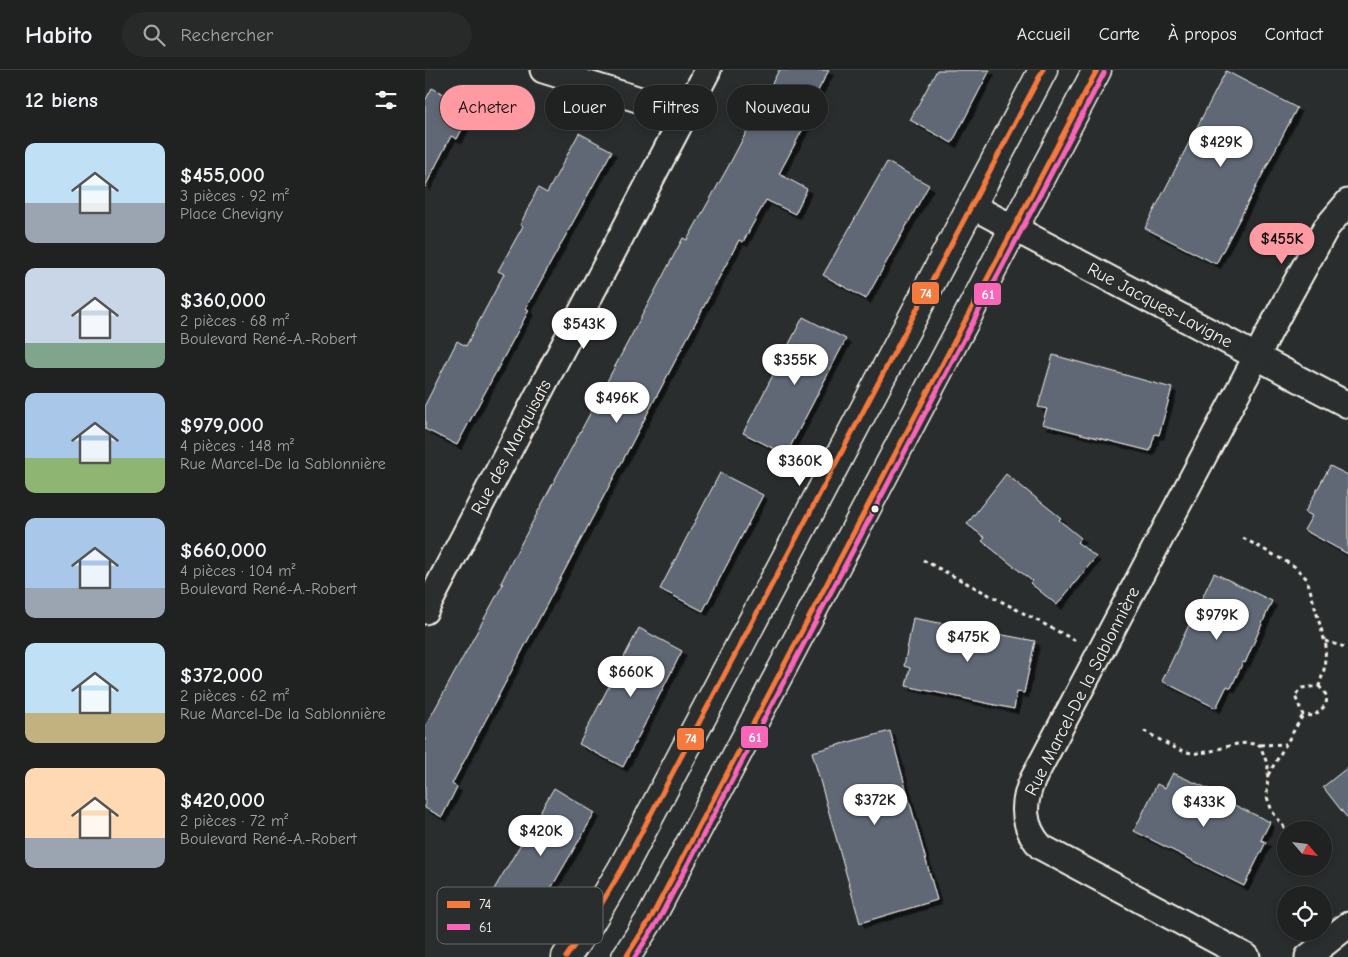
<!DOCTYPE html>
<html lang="fr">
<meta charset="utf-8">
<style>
:root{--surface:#202222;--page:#282a2a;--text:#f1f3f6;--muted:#a2a4a5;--line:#3d3f40;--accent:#ff9aa2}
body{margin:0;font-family:"Comic Neue",sans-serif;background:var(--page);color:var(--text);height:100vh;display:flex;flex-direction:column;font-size:19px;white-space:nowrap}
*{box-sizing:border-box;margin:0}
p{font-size:16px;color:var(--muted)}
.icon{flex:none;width:28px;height:28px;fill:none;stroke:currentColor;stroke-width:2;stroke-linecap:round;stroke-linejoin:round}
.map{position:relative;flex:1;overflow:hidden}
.side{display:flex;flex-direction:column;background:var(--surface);width:425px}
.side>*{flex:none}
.banner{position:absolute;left:15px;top:15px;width:475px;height:45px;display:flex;gap:10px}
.needle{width:32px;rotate:118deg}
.fabs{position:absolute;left:852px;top:751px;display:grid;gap:10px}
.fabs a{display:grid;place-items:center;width:55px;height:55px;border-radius:50%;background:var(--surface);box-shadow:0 2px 8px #0003,0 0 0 1px var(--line);font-size:25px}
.price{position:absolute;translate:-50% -42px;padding:0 11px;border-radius:18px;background:#fff;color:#222;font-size:16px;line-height:32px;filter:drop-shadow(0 1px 2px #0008)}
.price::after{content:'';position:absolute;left:50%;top:30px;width:15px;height:11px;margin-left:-8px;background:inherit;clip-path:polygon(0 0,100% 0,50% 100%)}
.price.selected{background:var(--accent);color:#111}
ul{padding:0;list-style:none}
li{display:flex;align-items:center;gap:15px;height:125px;padding:0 25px}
li span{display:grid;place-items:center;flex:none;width:140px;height:100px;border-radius:10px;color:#555}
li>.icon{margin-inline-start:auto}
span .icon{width:60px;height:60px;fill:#fffc;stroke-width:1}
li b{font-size:21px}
h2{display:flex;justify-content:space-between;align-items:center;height:60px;padding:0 25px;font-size:21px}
.tag{padding:0 18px;border-radius:22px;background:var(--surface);box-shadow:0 2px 8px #0003,0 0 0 1px var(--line);font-size:18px;line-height:45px}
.tag.selected{background:var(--accent);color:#111}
header{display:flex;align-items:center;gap:30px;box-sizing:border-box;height:70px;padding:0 25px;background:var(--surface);border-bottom:1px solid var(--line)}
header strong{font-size:24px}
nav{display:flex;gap:28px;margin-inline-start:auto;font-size:18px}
.search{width:350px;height:45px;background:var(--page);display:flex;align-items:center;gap:12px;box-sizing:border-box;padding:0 18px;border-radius:28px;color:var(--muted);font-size:19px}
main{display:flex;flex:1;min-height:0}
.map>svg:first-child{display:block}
</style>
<header>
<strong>Habito</strong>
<div class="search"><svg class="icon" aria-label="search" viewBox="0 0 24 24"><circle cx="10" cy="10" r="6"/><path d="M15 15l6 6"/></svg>Rechercher</div>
<nav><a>Accueil</a><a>Carte</a><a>À propos</a><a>Contact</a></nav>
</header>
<main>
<section class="side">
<h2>12 biens<svg class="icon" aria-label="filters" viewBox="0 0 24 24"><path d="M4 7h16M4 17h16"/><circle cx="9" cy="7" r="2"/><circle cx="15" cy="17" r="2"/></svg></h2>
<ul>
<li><span style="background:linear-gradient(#bfe0f5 60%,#9aa5b1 0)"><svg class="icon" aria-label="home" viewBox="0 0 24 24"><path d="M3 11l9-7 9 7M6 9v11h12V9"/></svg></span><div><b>$455,000</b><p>3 pièces · 92 m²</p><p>Place Chevigny</p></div></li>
<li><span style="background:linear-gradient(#c9d6e8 75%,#7fa58c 0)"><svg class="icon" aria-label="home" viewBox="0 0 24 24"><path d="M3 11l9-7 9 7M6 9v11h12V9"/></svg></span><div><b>$360,000</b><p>2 pièces · 68 m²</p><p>Boulevard René-A.-Robert</p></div></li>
<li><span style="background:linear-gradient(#a9c7e8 65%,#8fb573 0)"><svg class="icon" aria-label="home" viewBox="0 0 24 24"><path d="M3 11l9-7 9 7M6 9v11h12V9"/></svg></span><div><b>$979,000</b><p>4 pièces · 148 m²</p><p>Rue Marcel-De la Sablonnière</p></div></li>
<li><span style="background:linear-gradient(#a9c7e8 70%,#9aa5b1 0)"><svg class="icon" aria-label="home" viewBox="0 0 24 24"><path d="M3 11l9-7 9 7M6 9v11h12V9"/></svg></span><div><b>$660,000</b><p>4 pièces · 104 m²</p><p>Boulevard René-A.-Robert</p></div></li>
<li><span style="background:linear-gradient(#bfe0f5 70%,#c2b280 0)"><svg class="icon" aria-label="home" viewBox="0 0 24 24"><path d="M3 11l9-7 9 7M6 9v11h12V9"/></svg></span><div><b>$372,000</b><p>2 pièces · 62 m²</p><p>Rue Marcel-De la Sablonnière</p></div></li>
<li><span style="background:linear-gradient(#ffd9b3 70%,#9aa5b1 0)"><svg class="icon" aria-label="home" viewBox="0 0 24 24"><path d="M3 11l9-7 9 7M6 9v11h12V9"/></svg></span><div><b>$420,000</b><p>2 pièces · 72 m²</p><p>Boulevard René-A.-Robert</p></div></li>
</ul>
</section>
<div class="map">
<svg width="923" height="887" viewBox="0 0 923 887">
<defs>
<filter id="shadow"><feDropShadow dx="4.5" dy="4.5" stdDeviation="0" flood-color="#0009"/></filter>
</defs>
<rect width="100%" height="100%" fill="#2a2d2e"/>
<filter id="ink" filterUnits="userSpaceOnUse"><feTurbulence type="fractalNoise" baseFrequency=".02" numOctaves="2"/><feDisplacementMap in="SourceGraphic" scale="10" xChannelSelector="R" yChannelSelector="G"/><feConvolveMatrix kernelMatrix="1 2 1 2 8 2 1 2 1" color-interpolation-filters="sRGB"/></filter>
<g filter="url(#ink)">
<g fill="#606876" stroke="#f4f1e8" filter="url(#shadow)">
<polygon points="354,0 404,0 385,36 389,38 354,104 382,119 370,144 341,130 318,172 314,170 27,714 32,717 17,747 0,738 0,657 78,514 76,513 90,485 258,168 262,170 303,97"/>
<polygon points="512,0 565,0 527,73 485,50"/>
<polygon points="801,1 872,38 791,194 720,158"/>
<polygon points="7,18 48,39 32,69 26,66 0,117 0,31"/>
<polygon points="154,63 187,81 101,238 104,240 32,375 0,359 0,335 32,271 41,276 79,204 73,201 98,156 95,155 113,118 122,123"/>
<polygon points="462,92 504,115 441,229 398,205"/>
<polygon points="378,247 421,269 361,385 318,363"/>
<polygon points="628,285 747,318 734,365 730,364 725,381 617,354 622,339 613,337"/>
<polygon points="905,396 923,405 923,484 879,460 887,446 880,442"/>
<polygon points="295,403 338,425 278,541 235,519"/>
<polygon points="581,404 636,448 634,450 656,468 652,472 671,487 632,535 605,513 607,511 557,471 560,468 542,454"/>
<polygon points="789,503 847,531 820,593 818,592 806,618 802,616 791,638 737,611"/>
<polygon points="488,548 610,571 599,623 592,622 589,639 481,616 485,598 479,596"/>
<polygon points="214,558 257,581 198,697 154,674"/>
<polygon points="465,661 512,830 435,853 387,682"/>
<polygon points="923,697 923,749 898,717"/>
<polygon points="748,703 802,727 801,731 845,752 836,770 841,772 819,816 709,761 732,714 740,718"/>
<polygon points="129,718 170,743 104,856 62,831"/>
</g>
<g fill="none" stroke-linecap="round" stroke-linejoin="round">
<g stroke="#f4f1e8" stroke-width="29">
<g id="minor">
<polyline points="118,0 222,32 257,49"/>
<polyline points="547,136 923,335"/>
<polyline points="0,541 283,0"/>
<path d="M 822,887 L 616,777 C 597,756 597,733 608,709 L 856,240 L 901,158 L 923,132"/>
<polyline points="883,887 923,855"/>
</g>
</g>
<g stroke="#f4f1e8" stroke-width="31">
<g id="tertiary">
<polyline points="141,887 165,853 197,799 618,0"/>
<polyline points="201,887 227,846 672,0"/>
</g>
</g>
<g stroke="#f4f1e8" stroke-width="3" stroke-dasharray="4 4" stroke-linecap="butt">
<polyline points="818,468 869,496 882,509 901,576 899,600 894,616"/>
<polyline points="498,490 653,572"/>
<polyline points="900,571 923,578"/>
<polygon points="894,616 902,626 901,635 889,646 878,645 870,626 877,618"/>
<path d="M 719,661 C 735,669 756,685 774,683 C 798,681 809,669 835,675 L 843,696 L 842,727 L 847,741 L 861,760"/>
<polyline points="835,675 861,674"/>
<polyline points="843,705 878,645"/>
</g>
<use href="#minor" stroke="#2a2d2e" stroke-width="25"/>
<use href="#tertiary" stroke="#2a2d2e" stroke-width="28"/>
<g stroke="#2a2d2e" stroke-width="9">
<g id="bus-1">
<polyline points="141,887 165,853 197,799 618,0"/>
<polyline points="201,887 227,846 672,0"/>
</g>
</g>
<g stroke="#2a2d2e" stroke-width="9">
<polyline id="bus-2" points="210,887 234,849 679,3"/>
</g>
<use href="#bus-1" stroke="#f6793e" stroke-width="5"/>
<use href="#bus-2" stroke="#fa66b7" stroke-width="5"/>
</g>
</g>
<circle fill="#f4f1e8" stroke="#2a2d2e" stroke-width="2" cx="450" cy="439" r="4.5"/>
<g text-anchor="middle" stroke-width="4" stroke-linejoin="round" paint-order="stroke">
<g font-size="18" fill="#f4f1e8" stroke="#2a2d2e">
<text transform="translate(735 235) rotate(28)" y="6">Rue Jacques-Lavigne</text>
<text transform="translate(86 377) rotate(-62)" y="6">Rue des Marquisats</text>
<text transform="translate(657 621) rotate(-63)" y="6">Rue Marcel-De la Sablonnière</text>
</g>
</g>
<rect x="12" y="817" width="166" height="57" rx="8" fill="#2a2d2e" stroke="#676866" stroke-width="1"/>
<rect x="22" y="831" width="23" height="7" fill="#f6793e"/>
<rect x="22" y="854" width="23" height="6" fill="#fa66b7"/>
<g font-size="14" fill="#f4f1e8">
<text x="54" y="839">74</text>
<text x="54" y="862">61</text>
</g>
<g stroke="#2a2d2e" stroke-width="2">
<rect x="486" y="211" width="29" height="24" rx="5" fill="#f6793e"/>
<rect x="548" y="212" width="29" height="24" rx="5" fill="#fa66b7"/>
<rect x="315" y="655" width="29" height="24" rx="5" fill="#fa66b7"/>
<rect x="251" y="657" width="29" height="24" rx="5" fill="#f6793e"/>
</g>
<g font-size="14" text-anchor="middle" font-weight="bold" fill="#fff">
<text x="501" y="228">74</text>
<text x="563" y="229">61</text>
<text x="330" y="672">61</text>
<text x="266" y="673">74</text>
</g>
</svg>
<div class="fabs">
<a><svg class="needle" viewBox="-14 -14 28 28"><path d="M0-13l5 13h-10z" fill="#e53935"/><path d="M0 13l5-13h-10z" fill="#a2a4a5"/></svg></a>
<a><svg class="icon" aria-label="locate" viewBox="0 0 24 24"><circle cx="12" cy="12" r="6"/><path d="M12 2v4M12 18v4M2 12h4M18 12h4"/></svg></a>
</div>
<b class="price" style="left:796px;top:98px">$429K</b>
<b class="price selected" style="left:857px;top:195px">$455K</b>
<b class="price" style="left:159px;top:280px">$543K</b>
<b class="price" style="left:370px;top:316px">$355K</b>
<b class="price" style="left:192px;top:354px">$496K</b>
<b class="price" style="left:375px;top:417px">$360K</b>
<b class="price" style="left:792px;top:571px">$979K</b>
<b class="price" style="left:543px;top:593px">$475K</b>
<b class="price" style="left:206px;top:628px">$660K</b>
<b class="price" style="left:450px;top:756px">$372K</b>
<b class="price" style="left:779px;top:758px">$433K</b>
<b class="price" style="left:116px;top:787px">$420K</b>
<div class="banner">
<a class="tag selected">Acheter</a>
<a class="tag">Louer</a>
<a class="tag">Filtres</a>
<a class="tag">Nouveau</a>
</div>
</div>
</main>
